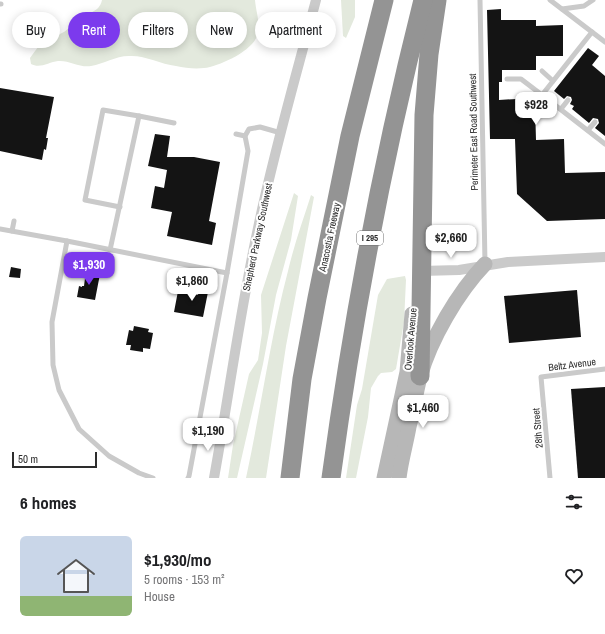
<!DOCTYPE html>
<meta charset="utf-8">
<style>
:root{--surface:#fff;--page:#f6f6f6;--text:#202124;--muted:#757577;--line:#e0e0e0;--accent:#7c3aed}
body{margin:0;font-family:"Archivo Narrow",sans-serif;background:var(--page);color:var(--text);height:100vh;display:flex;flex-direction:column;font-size:15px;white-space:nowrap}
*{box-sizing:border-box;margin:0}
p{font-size:13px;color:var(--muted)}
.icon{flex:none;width:22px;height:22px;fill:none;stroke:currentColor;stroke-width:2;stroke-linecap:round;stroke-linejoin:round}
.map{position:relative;height:478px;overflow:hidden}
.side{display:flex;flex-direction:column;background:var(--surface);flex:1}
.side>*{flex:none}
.hud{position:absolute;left:12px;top:12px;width:400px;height:36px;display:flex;gap:8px}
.scale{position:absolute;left:12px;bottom:10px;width:85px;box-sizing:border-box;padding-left:4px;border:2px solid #2d2d2d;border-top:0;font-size:11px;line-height:14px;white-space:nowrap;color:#2d2d2d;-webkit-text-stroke:3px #fff;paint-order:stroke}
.price{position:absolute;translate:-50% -34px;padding:0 9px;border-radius:8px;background:#fff;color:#222;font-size:13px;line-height:26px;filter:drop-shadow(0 1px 2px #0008)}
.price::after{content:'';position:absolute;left:50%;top:24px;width:12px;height:9px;margin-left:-6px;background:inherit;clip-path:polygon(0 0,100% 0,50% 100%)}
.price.on{background:var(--accent);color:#fff}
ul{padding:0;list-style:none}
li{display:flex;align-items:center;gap:12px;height:100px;padding:0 20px}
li+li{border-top:1px solid var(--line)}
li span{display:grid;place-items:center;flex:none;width:112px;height:80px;border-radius:6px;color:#555}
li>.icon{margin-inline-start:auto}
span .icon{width:48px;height:48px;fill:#fffc;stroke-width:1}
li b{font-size:17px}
h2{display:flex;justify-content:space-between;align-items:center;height:48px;padding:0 20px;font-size:17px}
.pill{padding:0 14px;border-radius:18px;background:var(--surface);box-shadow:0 2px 10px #0003;font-size:14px;line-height:36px}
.pill.on{background:var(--accent);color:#fff}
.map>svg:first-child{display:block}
</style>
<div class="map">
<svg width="605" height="478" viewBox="0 0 605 478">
<rect width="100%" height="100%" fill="#fff"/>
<g fill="#e3e9dd">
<path d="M 102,0 L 255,0 C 256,12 260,21 258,33 C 255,50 220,66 204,68 C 195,69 185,68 176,66 C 160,64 145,55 129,56 C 115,56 104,64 91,66 C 80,68 69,60 58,61 C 49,62 40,69 31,64 L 30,58 C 34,53 37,47 42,43 C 48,38 55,37 62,33 C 69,30 72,23 78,19 C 86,12 99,14 102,0 Z"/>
<polygon points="341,0 355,0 355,17 346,38 343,36"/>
<polygon points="294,193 298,196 291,240 276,295 263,364 237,478 228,478 233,445 249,374 258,360 262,333 261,295"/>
<path d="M 311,195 L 314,197 L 286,346 L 266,478 L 246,478 C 261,409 270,339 288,271 C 294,245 303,220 311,195 Z"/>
<polygon points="405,276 406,280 404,322 396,369 392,372 381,373 378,376 371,388 368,417 356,478 346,478 357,405 362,389 378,295 387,279"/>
</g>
<g fill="#141414">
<polygon points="501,9 501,20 536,20 536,26 563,25 563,56 536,56 536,70 502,70 502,82 499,82 499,100 534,98 533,102 535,105 536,140 564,139 565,173 605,172 605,219 547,221 517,194 515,139 490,139 487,10"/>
<polygon points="588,48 599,56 592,65 605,76 605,136 595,128 599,123 598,119 593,118 589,123 572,109 574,106 570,104 572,100 571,97 567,96 564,99 554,91"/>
<polygon points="0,88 54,97 46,138 48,138 46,150 44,149 42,160 0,151"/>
<polygon points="155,134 170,136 167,157 194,157 220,162 209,221 216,223 212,245 167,236 172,212 151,208 155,186 164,188 167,170 148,166"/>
<polygon points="445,230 464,230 464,242 446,242"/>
<polygon points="11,267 21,269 20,278 9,277"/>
<polygon points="86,271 100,274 95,300 77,297 79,286 82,287 82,286 84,286"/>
<polygon points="200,285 209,287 203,317 174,312 178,291 198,295"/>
<polygon points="577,290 581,337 509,343 504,296"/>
<polygon points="134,326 149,329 148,332 153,333 150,349 143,348 143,352 130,350 131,345 126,345 129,330 133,331"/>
<polygon points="605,387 605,478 578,478 571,389"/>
</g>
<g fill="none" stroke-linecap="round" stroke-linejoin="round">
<g stroke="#cacaca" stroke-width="5">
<polyline points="480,0 485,263"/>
<polyline points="550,0 605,42"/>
<polyline points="0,4 1,4"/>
<polyline points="562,9 584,6 593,0"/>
<polyline points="592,32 542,95 605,144"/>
<polyline points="542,71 553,81"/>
<polyline points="507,79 521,79 542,95 537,102"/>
<polyline points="561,109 568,100"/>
<polyline points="588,130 595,122"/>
<polyline points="236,134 245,136"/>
<polyline points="120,207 85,200 103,110 139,116"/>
<polyline points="0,229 67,241"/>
<polyline points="12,231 14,221"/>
<polyline points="110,250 139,116 174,123"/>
<polyline points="153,478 139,473 109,456 79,429 59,390 53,365 52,322 67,241 227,273"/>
<polyline points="188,478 189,476 227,273 248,151 245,136 249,129 260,127 281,133"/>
<polyline points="550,478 541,377 605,369"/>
</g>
<g stroke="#cacaca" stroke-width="10">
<polyline points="421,271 459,270 508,262 605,257"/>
<path d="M 214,478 C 229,395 240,311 258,228 C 274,151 296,76 316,0"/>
</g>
<g stroke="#b7b7b7" stroke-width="15">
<polyline points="384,478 407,372 412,314"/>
<path d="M 399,478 C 401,461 406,444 409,427 C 413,411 416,393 420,377 C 430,340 458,292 485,264"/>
</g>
<g stroke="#949494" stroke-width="19">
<polyline points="420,376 424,115 429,54 437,0"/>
<polyline points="290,478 302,379 317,298 350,136 384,0"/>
<path d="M 331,478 C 353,317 383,158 423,0"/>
</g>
</g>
<g text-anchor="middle" stroke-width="4" stroke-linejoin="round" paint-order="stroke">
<rect fill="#fff" stroke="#6c6c6c" stroke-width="1" x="357" y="231" width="26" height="14" rx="3"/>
<g font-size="9" font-weight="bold" fill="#2d2d2d">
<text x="370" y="241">I 295</text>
</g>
<g font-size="10" fill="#2d2d2d" stroke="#fff">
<text transform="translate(473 132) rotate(-91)" y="4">Perimeter East Road Southwest</text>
<text transform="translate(257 237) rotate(-78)" y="4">Shepherd Parkway Southwest</text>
<text transform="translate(329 237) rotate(-78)" y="4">Anacostia Freeway</text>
<text transform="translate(410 339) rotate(-85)" y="4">Overlook Avenue</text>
<text transform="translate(572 364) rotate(-7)" y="4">Beltz Avenue</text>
<text transform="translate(537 428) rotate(-95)" y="4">28th Street</text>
</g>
</g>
</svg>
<div class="scale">50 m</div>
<b class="price" style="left:536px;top:126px">$928</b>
<b class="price" style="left:451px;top:259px">$2,660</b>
<b class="price on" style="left:89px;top:286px">$1,930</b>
<b class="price" style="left:192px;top:302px">$1,860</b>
<b class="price" style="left:423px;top:429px">$1,460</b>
<b class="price" style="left:208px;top:452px">$1,190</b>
<div class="hud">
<a class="pill">Buy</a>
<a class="pill on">Rent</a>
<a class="pill">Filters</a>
<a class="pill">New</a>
<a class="pill">Apartment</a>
</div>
</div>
<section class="side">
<h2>6 homes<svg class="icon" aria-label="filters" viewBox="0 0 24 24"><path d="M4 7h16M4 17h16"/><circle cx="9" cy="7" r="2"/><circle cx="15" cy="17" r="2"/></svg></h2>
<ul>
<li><span style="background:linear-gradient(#c9d6e8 75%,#8fb573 0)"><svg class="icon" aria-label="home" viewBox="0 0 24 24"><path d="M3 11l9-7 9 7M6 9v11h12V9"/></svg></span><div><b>$1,930/mo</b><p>5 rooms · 153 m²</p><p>House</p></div><svg class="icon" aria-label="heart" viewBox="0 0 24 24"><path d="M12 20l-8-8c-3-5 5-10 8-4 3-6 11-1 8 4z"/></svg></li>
</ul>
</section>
